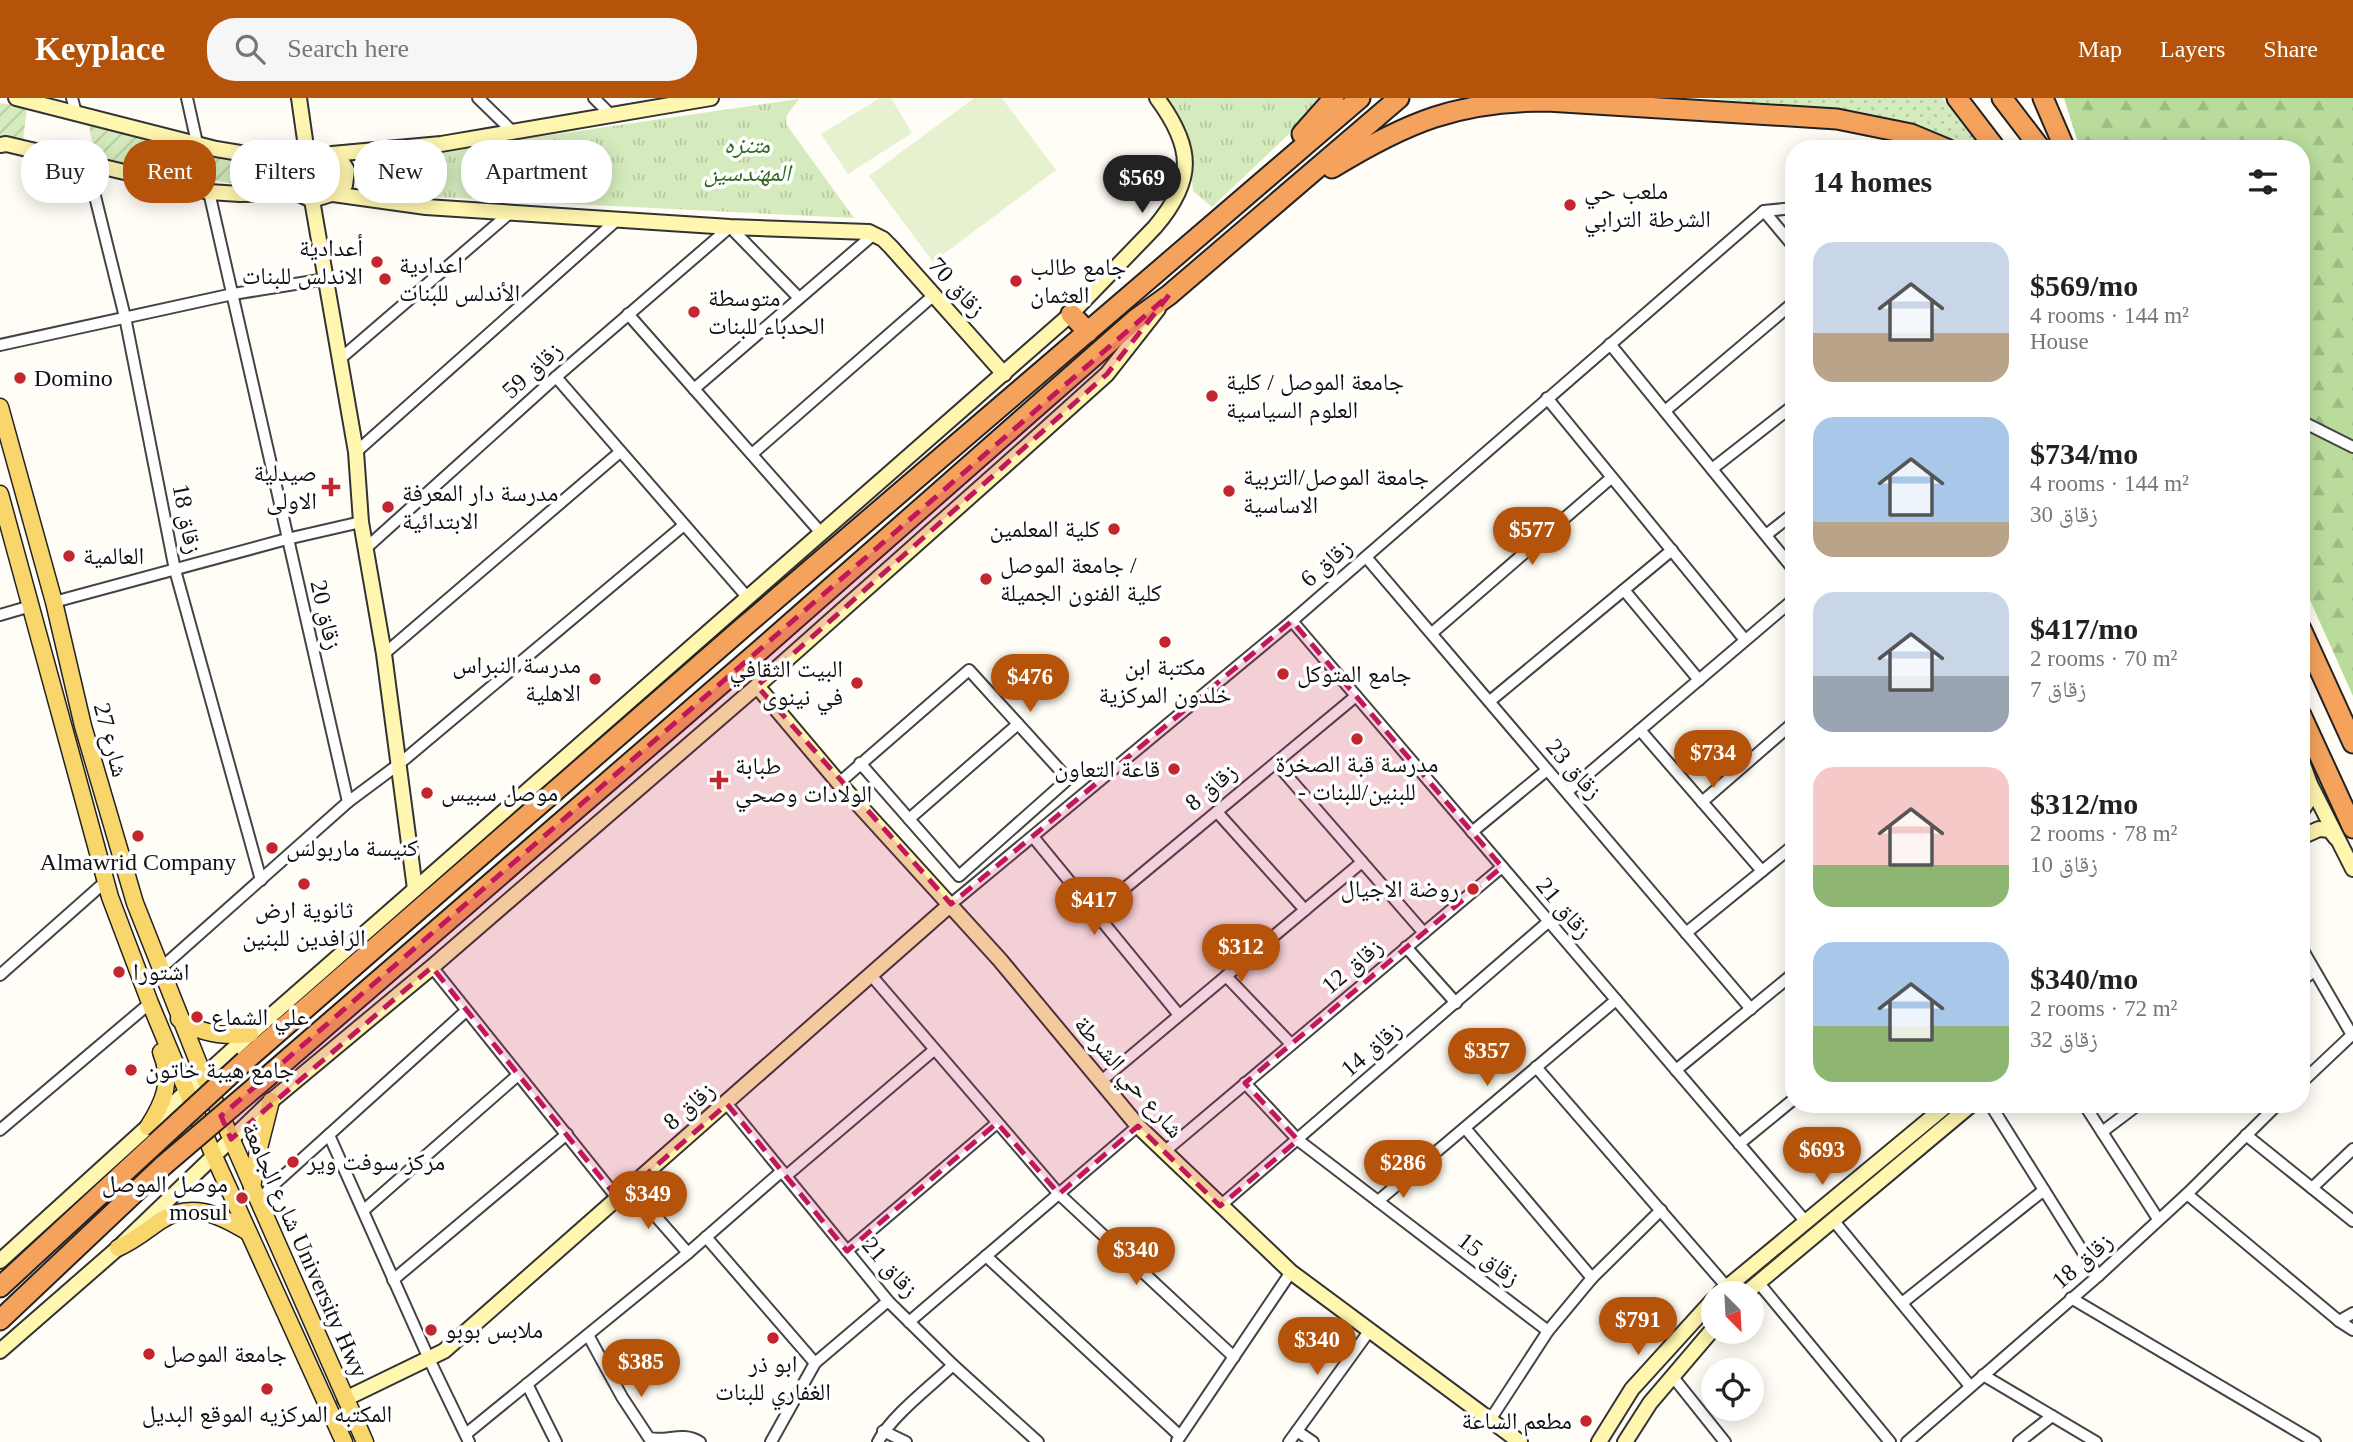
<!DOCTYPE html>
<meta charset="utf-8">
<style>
:root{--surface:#fff;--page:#f6f6f6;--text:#222;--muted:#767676;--accent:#b45309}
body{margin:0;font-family:"Times New Roman","Noto Naskh Arabic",serif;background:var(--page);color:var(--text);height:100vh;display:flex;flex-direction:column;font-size:26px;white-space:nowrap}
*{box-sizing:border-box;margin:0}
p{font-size:23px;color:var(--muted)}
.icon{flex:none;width:38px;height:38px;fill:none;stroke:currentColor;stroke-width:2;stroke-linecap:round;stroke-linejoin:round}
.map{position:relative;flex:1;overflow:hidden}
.details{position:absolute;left:1785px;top:42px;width:525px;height:973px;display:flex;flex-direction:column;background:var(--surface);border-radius:28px;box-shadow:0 4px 18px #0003}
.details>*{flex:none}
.top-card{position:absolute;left:21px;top:42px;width:665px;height:63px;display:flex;gap:14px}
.needle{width:46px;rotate:156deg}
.tools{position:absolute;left:1701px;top:1183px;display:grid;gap:14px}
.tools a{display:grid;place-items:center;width:63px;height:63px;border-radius:50%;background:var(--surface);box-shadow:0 4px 18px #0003;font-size:35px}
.price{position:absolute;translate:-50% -60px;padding:0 16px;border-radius:24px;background:var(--accent);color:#fff;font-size:23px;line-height:46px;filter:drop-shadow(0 2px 4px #0008)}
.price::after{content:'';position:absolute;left:50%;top:42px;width:21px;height:16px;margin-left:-10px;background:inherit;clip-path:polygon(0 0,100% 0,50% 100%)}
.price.selected{background:#222;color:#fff}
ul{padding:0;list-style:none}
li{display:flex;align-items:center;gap:21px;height:175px;padding:0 28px}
li span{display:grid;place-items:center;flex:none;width:196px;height:140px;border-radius:21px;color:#555}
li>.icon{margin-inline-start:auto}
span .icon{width:84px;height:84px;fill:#fffc;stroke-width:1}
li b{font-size:30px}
h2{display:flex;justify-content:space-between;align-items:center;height:84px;padding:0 28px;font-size:30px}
.pill{padding:0 24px;border-radius:28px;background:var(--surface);box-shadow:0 4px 18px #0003;font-size:24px;line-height:63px}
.pill.selected{background:var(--accent);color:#fff}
header{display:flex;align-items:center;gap:42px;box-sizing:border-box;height:98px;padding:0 35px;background:var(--accent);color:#fff}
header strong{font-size:33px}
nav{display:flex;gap:38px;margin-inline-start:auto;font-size:24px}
.search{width:490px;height:63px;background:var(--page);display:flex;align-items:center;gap:18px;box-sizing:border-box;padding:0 24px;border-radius:28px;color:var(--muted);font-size:26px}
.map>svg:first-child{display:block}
</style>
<header>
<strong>Keyplace</strong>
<div class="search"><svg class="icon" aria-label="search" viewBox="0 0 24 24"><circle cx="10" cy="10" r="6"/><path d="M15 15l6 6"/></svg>Search here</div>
<nav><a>Map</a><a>Layers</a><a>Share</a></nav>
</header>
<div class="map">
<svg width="2353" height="1344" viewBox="0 0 2353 1344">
<defs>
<pattern id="grass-dots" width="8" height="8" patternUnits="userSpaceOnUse" patternTransform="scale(1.75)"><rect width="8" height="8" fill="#d5ebbd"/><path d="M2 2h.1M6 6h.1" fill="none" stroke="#b6c8a1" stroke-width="1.8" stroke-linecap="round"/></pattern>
<pattern id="forest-firs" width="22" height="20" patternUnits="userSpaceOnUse" patternTransform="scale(1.75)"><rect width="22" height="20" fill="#b9dc9c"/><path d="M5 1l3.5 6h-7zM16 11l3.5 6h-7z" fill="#9ebc85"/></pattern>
<pattern id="park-tufts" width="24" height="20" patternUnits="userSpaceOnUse" patternTransform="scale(1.75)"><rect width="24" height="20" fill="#d5ebbd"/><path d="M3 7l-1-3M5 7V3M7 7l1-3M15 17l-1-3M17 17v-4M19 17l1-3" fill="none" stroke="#b6c8a1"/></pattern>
<pattern id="garden-furrows" width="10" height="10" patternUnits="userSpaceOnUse" patternTransform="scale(1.75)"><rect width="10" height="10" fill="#d5ebbd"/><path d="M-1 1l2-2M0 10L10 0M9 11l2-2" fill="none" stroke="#b6c8a1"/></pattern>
</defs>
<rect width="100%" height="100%" fill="#fffdf5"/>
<polygon fill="url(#grass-dots)" points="1706,0 1942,0 1984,51 1962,51 1907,24 1852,13"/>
<polygon fill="url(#forest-firs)" points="2064,0 2353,0 2353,598 2301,482 2301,51 2080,51"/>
<g fill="url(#park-tufts)">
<polygon points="1167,0 1318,0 1306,20 1212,109 1193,93 1190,57"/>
<polygon points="799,1 787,17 786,26 854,120 395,97 392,60"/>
</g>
<g fill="url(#garden-furrows)">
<polygon points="0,5 27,9 23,43 0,41"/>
<polygon points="89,27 238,60 240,87 95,60"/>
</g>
<g fill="#e6f2cf">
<polygon points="880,0 891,0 912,35 848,76 821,36"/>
<polygon points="974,0 1002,0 1056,72 933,164 869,78"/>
</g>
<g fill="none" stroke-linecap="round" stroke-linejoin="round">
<g stroke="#444" stroke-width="14">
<g id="street">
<polyline points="72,0 76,15"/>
<polyline points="187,0 197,45"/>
<polyline points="478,0 513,34"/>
<polyline points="594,0 612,18"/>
<polyline points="87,66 125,219 175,472 261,782"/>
<polyline points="1764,113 1794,149"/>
<polyline points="628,216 822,436"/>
<polyline points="1610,246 1794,472"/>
<polyline points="0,247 233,196 326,181"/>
<polyline points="340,261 511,114"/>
<polyline points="556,279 748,500"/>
<polyline points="694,291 874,136"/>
<polyline points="1547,300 1745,542"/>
<polyline points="1665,313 1794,204"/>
<polyline points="2301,323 2353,349"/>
<polyline points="356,354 618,121"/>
<polyline points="752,356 934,197"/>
<polyline points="1712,371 1794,307"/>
<polyline points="1766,437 1794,415"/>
<polyline points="365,451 556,279 730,129 799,200"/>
<polyline points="1366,459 1751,911"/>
<polyline points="1624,492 1699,582"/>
<polyline points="54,504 287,441 361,424"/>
<polyline points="0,517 31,508"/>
<polyline points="1292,523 1806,1124"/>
<polyline points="1432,535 1611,380"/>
<polyline points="384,556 620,354"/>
<polyline points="1490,603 1672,452"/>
<polyline points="1640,632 1762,773"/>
<polyline points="1276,665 1424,835"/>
<polyline points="839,685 969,572 1068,681 959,778 860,665"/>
<polyline points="1567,694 1794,501"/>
<polyline points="348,704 399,666 684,427"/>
<polyline points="1702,704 1794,624"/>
<polyline points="1217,714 1305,812"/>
<polyline points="909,721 1018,626"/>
<polyline points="1472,734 1547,672"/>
<polyline points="1034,740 1179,917"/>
<polyline points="951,806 1292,523 1764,113 1794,110"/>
<polyline points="1095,815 1356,598"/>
<polyline points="1686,835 1794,747"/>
<polyline points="1406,849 1456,905"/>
<polyline points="2301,849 2352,937"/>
<polyline points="432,869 618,1101"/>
<polyline points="160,871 348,704 209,94"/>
<polyline points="870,876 1059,1096 1234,1259"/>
<polyline points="0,877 105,784"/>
<polyline points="1226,878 1291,946"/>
<polyline points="2301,883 2314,873"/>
<polyline points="1536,969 1726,1188"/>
<polyline points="1676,972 1794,875"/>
<polyline points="1100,984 1362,764"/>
<polyline points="1245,985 1298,1042 1548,1233"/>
<polyline points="2301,985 2353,936"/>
<polyline points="727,1006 888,1203 953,1267 1038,1344"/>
<polyline points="1990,1006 2098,1178"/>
<polyline points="2084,1006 2158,1121"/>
<polyline points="1465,1030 1592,1180"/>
<polyline points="0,1032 150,905"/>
<polyline points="2102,1034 2139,1006"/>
<polyline points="329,1037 429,1261 469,1344"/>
<polyline points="2246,1037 2353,1123"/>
<polyline points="1739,1046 1794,1001"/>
<polyline points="1164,1054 1502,769"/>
<polyline points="786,1078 934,952"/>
<polyline points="631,1090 688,1155"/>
<polyline points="2312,1090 2353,1051"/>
<polyline points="2187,1096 2339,1223 2353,1232"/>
<polyline points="1378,1103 1616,902"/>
<polyline points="258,1104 270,1090 466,913"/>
<polyline points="1220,1108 1548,824"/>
<polyline points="364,1112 518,977"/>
<polyline points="1833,1122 1970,1288"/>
<polyline points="706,1139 815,1265"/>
<polyline points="847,1153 997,1025"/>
<polyline points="986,1158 1180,1338"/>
<polyline points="393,1182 567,1036"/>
<polyline points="1758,1184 1890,1344"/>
<polyline points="2071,1200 2315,1344"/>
<polyline points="1902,1205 2044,1092"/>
<polyline points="2339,1223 2353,1215"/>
<polyline points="909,1224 1138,1028"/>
<path d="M 588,1237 L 622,1299 L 649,1340 C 669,1344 681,1333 700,1344"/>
<polyline points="1983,1277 2096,1344"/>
<polyline points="1673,1279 1725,1344"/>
<polyline points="527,1286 556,1344"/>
<polyline points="1490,1322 1548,1233 1592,1180 1661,1112"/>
<polyline points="883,1333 906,1344"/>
<polyline points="1297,1333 1313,1344"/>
<polyline points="466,1336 688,1155 782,1073"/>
<polyline points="1177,1343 1291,1174"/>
<polyline points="771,1344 815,1265 888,1203"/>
<path d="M 878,1344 C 891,1318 931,1288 953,1267"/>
<polyline points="1289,1344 1370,1232"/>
<polyline points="1907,1344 2098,1178 2187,1096 2278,1006"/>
<polyline points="2019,1344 2052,1318"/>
</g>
</g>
<g stroke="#333" stroke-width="18">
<g id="secondary">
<polyline points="16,0 216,51 252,57 283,59"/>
<polyline points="299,0 307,56"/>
<path d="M 0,47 L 6,46 L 209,94 L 240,96 L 284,95 L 299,96 L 312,102 L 338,94 L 345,87 L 347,72 L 341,62 L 337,58 L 307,56 L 283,59 C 271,70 271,84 284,95"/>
<polyline points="332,56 441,46 711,0"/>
<polyline points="333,96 426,109 730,129 869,134 883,141 891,149 1004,276"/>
<polyline points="312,102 356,354 361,424 384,556 415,791"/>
<polyline points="757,588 839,685 1000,862 1138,1028 1291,1174 1520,1344"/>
<polyline points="2301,661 2310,686 2353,771"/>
<polyline points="2301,714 2308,703 2310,687"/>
<polyline points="2301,739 2319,731 2330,732 2336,740"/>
<path d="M 0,1163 L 250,936 L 1071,216 L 1155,129 C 1195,82 1194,50 1157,0"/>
<polyline points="1720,1195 1948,1006"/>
<polyline points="1746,1195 1972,1006"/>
<polyline points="0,1253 118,1150 271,1003 432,869 757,588 1018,356 1107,276 1158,211"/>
<polyline points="345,1301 444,1253 951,806"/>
<polyline points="1599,1344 1632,1291 1713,1202"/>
<polyline points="1625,1344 1650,1305 1713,1231"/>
</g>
</g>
<g stroke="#222" stroke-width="19">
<g id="primary">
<polyline points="0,309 54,504 83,628 135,805 204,979 365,1344"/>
<polyline points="0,396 110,799 150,905 213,1056 344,1344"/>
<path d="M 179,921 C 200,936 224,939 250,936"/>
<path d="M 148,1029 C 164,1004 173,983 161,954"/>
<polyline points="252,1090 257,1058 271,1003"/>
<path d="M 118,1150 C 134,1143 146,1133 160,1123 C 190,1103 218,1116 246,1133"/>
</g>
</g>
<g stroke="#222" stroke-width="23">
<g id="highway">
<polyline points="1957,0 1996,51"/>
<polyline points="2002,0 2041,51"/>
<polyline points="2043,0 2065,51"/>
<polyline points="1302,36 1334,0"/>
<path d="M 1332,70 C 1407,24 1458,3 1547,3 L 1837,21 L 1911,36 L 1947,51"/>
<polyline points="1071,216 1088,234"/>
<polyline points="2301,531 2353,645"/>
<polyline points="2301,617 2353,730"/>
<polyline points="245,963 740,532 1360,0"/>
<polyline points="260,985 759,553 1136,221 1169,197 1399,0"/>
<polyline points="0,1189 156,1045"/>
<polyline points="0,1222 164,1067"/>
</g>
</g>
<use href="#street" stroke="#fff" stroke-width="10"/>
<use href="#secondary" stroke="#fff6b0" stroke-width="14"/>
<use href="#primary" stroke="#f9d66b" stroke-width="16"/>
<use href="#highway" stroke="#f5a25d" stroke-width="19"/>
<g stroke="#222" stroke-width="23" stroke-linecap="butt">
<g id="highway-bridge">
<polyline points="156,1045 245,963"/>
<polyline points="164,1067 260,985"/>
</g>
</g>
<use href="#highway-bridge" stroke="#f5a25d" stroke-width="19"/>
</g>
<path fill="#c2185b" fill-opacity="0.2" stroke="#c2185b" stroke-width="5" stroke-dasharray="14 9" stroke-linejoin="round" d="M 1169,197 L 1107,276 L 757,588 L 951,806 L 1292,523 L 1502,769 L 1245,985 L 1298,1042 L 1220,1108 L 1138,1028 L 1059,1096 L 997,1025 L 847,1153 L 727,1006 L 618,1101 L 432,869 L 231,1041 L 221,1018 Z"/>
<g fill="#c4262e" stroke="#fff" stroke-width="2.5">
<circle cx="1570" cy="107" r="7"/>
<circle cx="377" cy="164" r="7"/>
<circle cx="385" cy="181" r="7"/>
<circle cx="1016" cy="183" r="7"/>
<circle cx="694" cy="214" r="7"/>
<circle cx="20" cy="280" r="7"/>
<circle cx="1212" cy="298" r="7"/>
<path d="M327.5 378.5h7v7h7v7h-7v7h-7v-7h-7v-7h7z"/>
<circle cx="1229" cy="393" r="7"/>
<circle cx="388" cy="409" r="7"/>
<circle cx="1114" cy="431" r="7"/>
<circle cx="69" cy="458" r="7"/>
<circle cx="986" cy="481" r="7"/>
<circle cx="1165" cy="544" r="7"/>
<circle cx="1283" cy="576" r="7"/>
<circle cx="595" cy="581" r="7"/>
<circle cx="857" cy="585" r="7"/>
<circle cx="1357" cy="641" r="7"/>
<circle cx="1174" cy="671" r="7"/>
<path d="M715.5 671.5h7v7h7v7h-7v7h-7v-7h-7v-7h7z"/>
<circle cx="427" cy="695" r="7"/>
<circle cx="138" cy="738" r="7"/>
<circle cx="272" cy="750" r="7"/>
<circle cx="304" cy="786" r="7"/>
<circle cx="1473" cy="791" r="7"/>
<circle cx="119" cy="874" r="7"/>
<circle cx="197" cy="919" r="7"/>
<circle cx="131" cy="972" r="7"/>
<circle cx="293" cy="1064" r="7"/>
<circle cx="242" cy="1100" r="7"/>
<circle cx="431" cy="1232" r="7"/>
<circle cx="773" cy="1240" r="7"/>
<circle cx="149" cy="1256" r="7"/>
<circle cx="267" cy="1291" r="7"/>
<circle cx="1586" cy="1323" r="7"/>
</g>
<g text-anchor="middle" stroke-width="7" stroke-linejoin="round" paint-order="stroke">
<g font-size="24" font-style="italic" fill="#2f6b1f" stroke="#fff">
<text x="747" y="55">متنزه<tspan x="747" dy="28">المهندسين</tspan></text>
</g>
<g font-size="24" fill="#111" stroke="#fff" text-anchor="start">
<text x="1584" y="101">ملعب حي<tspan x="1584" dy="28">الشرطة الترابي</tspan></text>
<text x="363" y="158" text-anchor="end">أعدادية<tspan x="363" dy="28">الاندلس للبنات</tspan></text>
<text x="399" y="175">اعدادية<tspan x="399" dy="28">الأندلس للبنات</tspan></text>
<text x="1030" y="177">جامع طالب<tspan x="1030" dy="28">العثمان</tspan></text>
<text x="708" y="208">متوسطة<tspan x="708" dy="28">الحدباء للبنات</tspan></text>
<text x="34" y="288">Domino</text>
<text x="1226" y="292">جامعة الموصل / كلية<tspan x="1226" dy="28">العلوم السياسية</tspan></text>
<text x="317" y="383" text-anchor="end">صيدلية<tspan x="317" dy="28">الاولى</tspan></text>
<text x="1243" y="387">جامعة الموصل/التربية<tspan x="1243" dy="28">الاساسية</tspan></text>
<text x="402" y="403">مدرسة دار المعرفة<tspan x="402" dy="28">الابتدائية</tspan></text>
<text x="1100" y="439" text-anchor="end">كلية المعلمين</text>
<text x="83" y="466">العالمية</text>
<text x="1000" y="475">جامعة الموصل /<tspan x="1000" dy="28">كلية الفنون الجميلة</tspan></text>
<text x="581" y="575" text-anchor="end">مدرسة النبراس<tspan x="581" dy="28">الاهلية</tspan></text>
<text x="1165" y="577" text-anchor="middle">مكتبة ابن<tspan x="1165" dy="28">خلدون المركزية</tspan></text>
<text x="843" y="579" text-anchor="end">البيت الثقافي<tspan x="843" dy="28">في نينوى</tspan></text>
<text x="1297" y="584">جامع المتوكل</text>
<text x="1357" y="674" text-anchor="middle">مدرسة قبة الصخرة<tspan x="1357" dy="28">- للبنين/للبنات</tspan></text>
<text x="735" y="676">طبابة<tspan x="735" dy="28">الولادات وصحي</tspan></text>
<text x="1160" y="679" text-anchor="end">قاعة التعاون</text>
<text x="441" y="703">موصل سبيس</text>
<text x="286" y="758">كنيسة ماربولس</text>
<text x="138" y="772" text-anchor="middle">Almawrid Company</text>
<text x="1459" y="799" text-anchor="end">روضة الاجيال</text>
<text x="304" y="820" text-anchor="middle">ثانوية ارض<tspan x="304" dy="28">الرافدين للبنين</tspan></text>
<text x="133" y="882">اشتورا</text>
<text x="211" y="927">علي الشماع</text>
<text x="145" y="980">جامع هيبة خاتون</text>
<text x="307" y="1072">مركز سوفت وير</text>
<text x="228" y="1094" text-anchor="end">موصل الموصل<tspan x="228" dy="28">mosul</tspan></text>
<text x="445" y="1240">ملابس بوبو</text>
<text x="163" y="1264">جامعة الموصل</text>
<text x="773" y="1274" text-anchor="middle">ابو ذر<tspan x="773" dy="28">الغفاري للبنات</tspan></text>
<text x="267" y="1324" text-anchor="middle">المكتبه المركزيه الموقع البديل</text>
<text x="1572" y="1331" text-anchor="end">مطعم الساعة</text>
</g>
<g font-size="24" fill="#111" stroke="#fff">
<text transform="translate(957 189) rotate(48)" y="8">زقاق 70</text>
<text transform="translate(532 272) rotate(-42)" y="8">زقاق 59</text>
<text transform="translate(187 421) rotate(79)" y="8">زقاق 18</text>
<text transform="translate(1326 465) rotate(-41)" y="8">زقاق 6</text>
<text transform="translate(326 517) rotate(77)" y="8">زقاق 20</text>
<text transform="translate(111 642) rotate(75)" y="8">شارع 27</text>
<text transform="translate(1574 671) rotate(49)" y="8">زقاق 23</text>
<text transform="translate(1211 689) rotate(-40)" y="8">زقاق 8</text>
<text transform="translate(1564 810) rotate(50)" y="8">زقاق 21</text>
<text transform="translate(1352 868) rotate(-40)" y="8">زقاق 12</text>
<text transform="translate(1371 951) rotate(-41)" y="8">زقاق 14</text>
<text transform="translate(1129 979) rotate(49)" y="8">شارع حي الشرطة</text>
<text transform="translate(689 1008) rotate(-41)" y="8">زقاق 8</text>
<text transform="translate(305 1152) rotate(66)" y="8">شارع الجامعة University Hwy</text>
<text transform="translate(1489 1161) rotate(38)" y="8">زقاق 15</text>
<text transform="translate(2082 1163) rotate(-41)" y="8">زقاق 18</text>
<text transform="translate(890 1169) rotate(49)" y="8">زقاق 21</text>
</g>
</g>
</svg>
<div class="tools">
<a><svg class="needle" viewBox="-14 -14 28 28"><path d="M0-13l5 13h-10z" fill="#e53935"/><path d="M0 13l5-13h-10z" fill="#767676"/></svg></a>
<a><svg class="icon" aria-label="locate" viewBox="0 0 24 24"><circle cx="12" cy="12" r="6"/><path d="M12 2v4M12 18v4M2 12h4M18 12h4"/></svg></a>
</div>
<b class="price selected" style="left:1142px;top:117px">$569</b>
<b class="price" style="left:1532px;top:469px">$577</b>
<b class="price" style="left:1030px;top:616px">$476</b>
<b class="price" style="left:1713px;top:692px">$734</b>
<b class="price" style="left:1094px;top:839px">$417</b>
<b class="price" style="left:1241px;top:886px">$312</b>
<b class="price" style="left:1487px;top:990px">$357</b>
<b class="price" style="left:1822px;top:1089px">$693</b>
<b class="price" style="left:1403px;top:1102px">$286</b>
<b class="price" style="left:648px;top:1133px">$349</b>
<b class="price" style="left:1136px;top:1189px">$340</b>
<b class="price" style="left:1638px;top:1259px">$791</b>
<b class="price" style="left:1317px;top:1279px">$340</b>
<b class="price" style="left:641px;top:1301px">$385</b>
<div class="top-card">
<a class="pill">Buy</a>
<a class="pill selected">Rent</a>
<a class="pill">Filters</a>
<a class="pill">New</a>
<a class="pill">Apartment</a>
</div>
<section class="details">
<h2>14 homes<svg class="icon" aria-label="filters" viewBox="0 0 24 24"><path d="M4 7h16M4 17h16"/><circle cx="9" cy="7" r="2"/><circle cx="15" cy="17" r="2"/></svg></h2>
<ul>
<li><span style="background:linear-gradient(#c9d6e8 65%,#b9a48a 0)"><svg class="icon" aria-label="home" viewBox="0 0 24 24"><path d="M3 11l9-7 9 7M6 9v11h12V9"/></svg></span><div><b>$569/mo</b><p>4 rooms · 144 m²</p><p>House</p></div></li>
<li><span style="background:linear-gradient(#a9c7e8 75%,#b9a48a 0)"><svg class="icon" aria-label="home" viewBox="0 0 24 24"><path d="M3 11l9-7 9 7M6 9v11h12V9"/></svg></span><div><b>$734/mo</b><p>4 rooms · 144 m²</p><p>زقاق 30</p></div></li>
<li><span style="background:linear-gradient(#c9d6e8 60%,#9aa5b1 0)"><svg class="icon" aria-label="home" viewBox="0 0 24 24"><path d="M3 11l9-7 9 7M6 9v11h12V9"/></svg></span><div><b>$417/mo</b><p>2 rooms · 70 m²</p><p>زقاق 7</p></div></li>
<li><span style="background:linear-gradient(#f6c9c9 70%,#8fb573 0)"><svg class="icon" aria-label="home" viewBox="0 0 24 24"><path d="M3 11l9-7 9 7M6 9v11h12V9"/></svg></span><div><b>$312/mo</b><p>2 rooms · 78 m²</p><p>زقاق 10</p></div></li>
<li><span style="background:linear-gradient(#a9c7e8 60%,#8fb573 0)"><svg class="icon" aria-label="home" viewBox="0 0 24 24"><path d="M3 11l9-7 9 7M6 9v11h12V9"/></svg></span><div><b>$340/mo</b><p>2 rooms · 72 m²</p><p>زقاق 32</p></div></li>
</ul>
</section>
</div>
